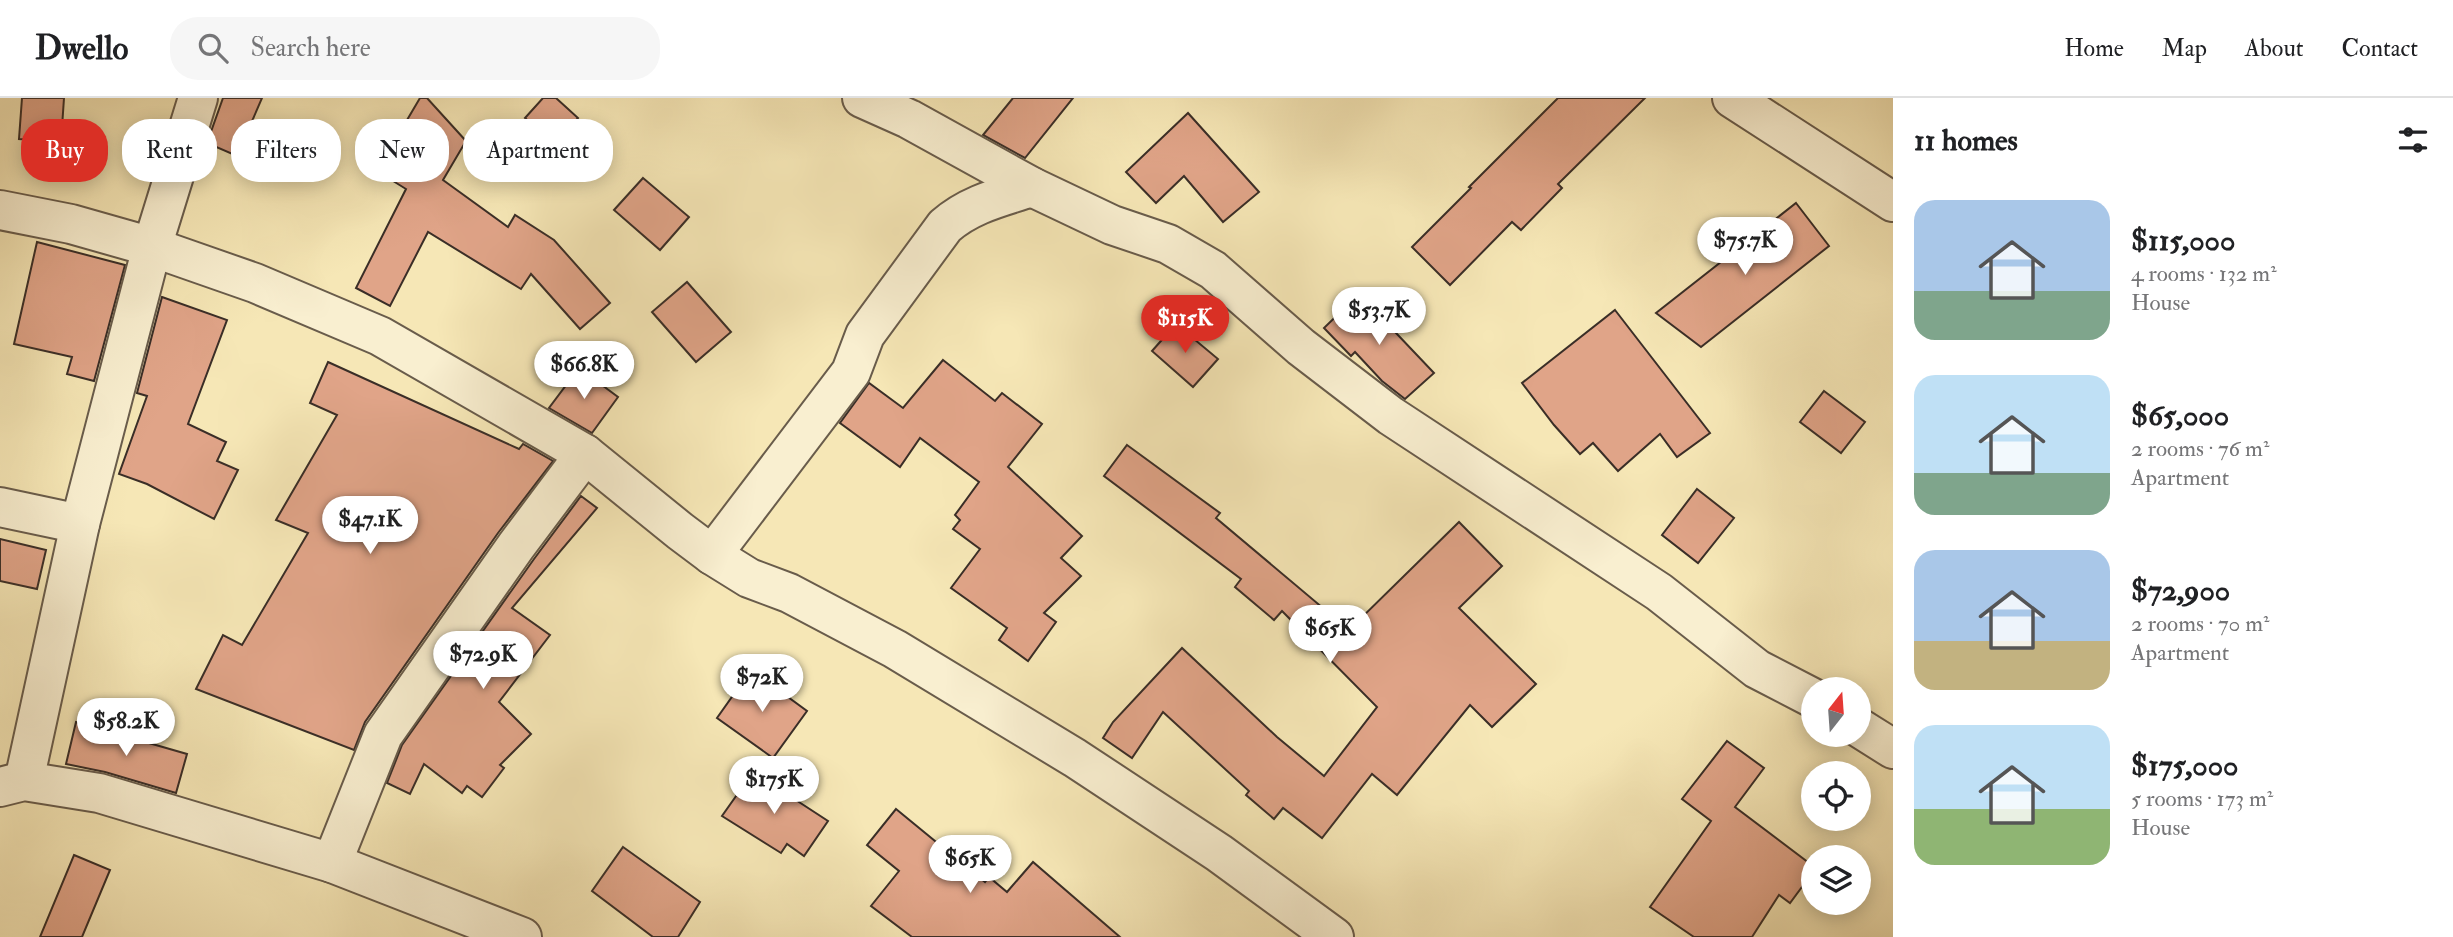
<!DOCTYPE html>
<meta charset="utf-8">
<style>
:root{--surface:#fff;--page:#f6f6f6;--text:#202124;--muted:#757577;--line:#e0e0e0;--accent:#d93025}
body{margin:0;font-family:"IM FELL Double Pica",serif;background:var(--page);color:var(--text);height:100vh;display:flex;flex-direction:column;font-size:26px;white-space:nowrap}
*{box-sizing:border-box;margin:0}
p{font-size:23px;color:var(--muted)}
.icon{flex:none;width:38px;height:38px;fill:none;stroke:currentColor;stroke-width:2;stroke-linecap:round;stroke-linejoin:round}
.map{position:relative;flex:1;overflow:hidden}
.details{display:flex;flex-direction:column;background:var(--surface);width:560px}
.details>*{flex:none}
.guide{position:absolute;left:21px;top:21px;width:665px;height:63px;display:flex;gap:14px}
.needle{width:46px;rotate:17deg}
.buttons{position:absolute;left:1801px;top:579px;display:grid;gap:14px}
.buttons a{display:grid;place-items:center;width:70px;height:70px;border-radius:50%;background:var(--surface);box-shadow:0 4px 18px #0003;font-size:35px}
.price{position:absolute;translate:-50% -60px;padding:0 16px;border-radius:24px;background:#fff;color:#222;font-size:23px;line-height:46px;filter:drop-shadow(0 2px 4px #0008)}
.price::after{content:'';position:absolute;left:50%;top:42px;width:21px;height:16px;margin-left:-10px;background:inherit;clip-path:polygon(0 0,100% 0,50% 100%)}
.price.selected{background:var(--accent);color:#fff}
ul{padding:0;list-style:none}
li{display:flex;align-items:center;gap:21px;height:175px;padding:0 21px}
li span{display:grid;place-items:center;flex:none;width:196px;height:140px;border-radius:21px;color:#555}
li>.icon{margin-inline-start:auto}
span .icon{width:84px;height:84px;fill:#fffc;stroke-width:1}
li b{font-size:30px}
h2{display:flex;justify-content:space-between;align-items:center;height:84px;padding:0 21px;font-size:30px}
.tag{padding:0 24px;border-radius:28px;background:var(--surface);box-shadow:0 4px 18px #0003;font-size:24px;line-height:63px}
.tag.selected{background:var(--accent);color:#fff}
header{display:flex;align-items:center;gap:42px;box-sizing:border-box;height:98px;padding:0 35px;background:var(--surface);border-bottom:2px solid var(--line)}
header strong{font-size:33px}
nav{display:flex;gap:38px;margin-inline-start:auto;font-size:24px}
.search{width:490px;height:63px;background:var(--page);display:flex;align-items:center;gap:18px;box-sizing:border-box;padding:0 24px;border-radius:28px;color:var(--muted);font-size:26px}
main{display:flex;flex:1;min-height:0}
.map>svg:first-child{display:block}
</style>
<header>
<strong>Dwello</strong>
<div class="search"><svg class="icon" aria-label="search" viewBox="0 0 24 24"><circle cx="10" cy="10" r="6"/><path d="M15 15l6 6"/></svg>Search here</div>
<nav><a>Home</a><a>Map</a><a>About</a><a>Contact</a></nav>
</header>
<main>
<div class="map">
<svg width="1893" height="839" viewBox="0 0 1893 839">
<rect width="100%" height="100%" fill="#f6e7b6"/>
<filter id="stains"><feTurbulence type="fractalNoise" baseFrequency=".00286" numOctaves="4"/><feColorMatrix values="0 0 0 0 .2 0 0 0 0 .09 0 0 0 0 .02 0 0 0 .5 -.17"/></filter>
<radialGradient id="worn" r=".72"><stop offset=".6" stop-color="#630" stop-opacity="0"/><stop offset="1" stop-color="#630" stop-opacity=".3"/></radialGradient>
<g fill="#e0a488" stroke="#3a2e27" stroke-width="2">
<polygon points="22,0 64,0 61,44 19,41"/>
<polygon points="223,0 262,0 237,58 207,45"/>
<polygon points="420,0 427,0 466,43 443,82 508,129 515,117 554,142 610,205 580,231 531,176 521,191 428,134 390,208 356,190 406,91 377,73"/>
<polygon points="543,0 556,0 578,20 554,46 525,20"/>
<polygon points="1013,0 1073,0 1025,60 983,37"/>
<polygon points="1558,0 1645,0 1558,86 1562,90 1521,132 1512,124 1450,187 1412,149 1471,90 1469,89"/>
<polygon points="1188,15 1259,94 1223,124 1184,78 1156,105 1126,74"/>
<polygon points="643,80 689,119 660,152 614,112"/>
<polygon points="1796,105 1829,148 1701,249 1656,215"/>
<polygon points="37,144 125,167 94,283 67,276 72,259 14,246"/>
<polygon points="687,184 731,234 696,264 652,214"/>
<polygon points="1359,196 1434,275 1405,301 1382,283 1355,254 1351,258 1324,230"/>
<polygon points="162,199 227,222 188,326 226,344 217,363 238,372 214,421 147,386 119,376 147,298 137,295"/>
<polygon points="1615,212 1710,335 1677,359 1660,336 1618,373 1593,345 1580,356 1554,327 1522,285"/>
<polygon points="1176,226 1218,261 1193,289 1152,253"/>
<polygon points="943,262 995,303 1002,295 1042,326 1008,369 1082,438 1061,460 1081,478 1044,515 1056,524 1028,563 999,542 1007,530 951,490 980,451 953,431 960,422 955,417 979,384 920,340 900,369 840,325 869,285 903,310"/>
<polygon points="328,264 519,351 523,346 553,363 498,435 365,624 354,652 196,591 223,537 242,547 308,435 276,422 337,317 310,305"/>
<polygon points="579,270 618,299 592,335 549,310"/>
<polygon points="1824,293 1865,324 1841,355 1800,324"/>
<polygon points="1127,347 1220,415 1216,420 1349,532 1459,424 1502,468 1459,510 1536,586 1492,629 1470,607 1397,697 1372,676 1322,740 1283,710 1274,721 1246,697 1249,693 1163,614 1132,660 1103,640 1113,624 1182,550 1277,639 1324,678 1377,609 1282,513 1274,522 1235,489 1241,481 1104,378"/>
<polygon points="1697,391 1734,420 1698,465 1662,437"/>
<polygon points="581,398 597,410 512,510 550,537 499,604 531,636 500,667 504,670 482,699 467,688 462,695 424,666 410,696 387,685 402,647 534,461"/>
<polygon points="0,441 46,452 37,491 0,483"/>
<polygon points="751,572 807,613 773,660 717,620"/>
<polygon points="76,624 187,656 176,695 105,674 66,666"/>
<polygon points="1727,643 1764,670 1735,709 1813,768 1813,774 1790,805 1779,797 1752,839 1694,839 1650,809 1711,723 1682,701"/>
<polygon points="753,674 828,723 804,758 787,746 781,755 722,718"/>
<polygon points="896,711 985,784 989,779 1007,794 1033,764 1120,839 912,839 871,808 899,773 867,747"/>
<polygon points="623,749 700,804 678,839 653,839 592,793"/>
<polygon points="74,757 110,772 82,839 40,839"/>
</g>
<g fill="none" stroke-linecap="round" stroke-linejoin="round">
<g stroke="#695c4b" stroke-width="42">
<g id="minor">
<polyline points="862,0 909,21 1032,89 1112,127 1168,146 1213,172 1301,249 1391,318 1659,494 1757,571 1813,600"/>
<polyline points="1732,0 1893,104"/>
<polyline points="0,112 71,126 152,149 255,185 380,238 585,356 680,433 712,457 749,480 789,495 895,551 1075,660 1219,755 1334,839"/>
<polyline points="0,409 80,426"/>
<path d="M 712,457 L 851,274 L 865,237 L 945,128 C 970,106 1001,99 1032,89"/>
<polyline points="1858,629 1893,651"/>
<polyline points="24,683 80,426 152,149 198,0"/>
<polyline points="0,689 24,683 99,695 332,765 522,839"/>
<polyline points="332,765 383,637 516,448 585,356"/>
</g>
</g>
<use href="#minor" stroke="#f9efd0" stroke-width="38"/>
</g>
<rect width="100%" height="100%" filter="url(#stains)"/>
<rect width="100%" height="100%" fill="url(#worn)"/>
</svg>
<div class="buttons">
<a><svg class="needle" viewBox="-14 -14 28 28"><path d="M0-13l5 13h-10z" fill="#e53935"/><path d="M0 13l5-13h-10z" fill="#757577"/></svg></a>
<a><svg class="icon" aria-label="locate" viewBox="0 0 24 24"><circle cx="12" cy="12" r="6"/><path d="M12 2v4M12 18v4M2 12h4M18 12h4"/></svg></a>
<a><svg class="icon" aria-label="layers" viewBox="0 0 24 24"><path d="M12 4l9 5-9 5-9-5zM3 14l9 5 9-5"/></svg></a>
</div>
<b class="price" style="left:1745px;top:179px">$75.7K</b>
<b class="price" style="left:1379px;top:249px">$53.7K</b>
<b class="price selected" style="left:1185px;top:257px">$115K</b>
<b class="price" style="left:584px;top:303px">$66.8K</b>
<b class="price" style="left:370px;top:458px">$47.1K</b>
<b class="price" style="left:1330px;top:567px">$65K</b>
<b class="price" style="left:483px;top:593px">$72.9K</b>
<b class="price" style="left:762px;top:616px">$72K</b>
<b class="price" style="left:126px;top:660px">$58.2K</b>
<b class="price" style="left:774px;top:718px">$175K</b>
<b class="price" style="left:970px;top:797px">$65K</b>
<div class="guide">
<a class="tag selected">Buy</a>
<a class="tag">Rent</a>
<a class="tag">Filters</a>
<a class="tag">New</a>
<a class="tag">Apartment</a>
</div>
</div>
<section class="details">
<h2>11 homes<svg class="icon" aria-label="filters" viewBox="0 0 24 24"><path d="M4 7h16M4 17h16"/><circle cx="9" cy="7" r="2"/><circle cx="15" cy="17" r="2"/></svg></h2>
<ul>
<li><span style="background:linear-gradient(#a9c7e8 65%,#7fa58c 0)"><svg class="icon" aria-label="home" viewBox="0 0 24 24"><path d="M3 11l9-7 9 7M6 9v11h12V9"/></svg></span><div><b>$115,000</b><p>4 rooms · 132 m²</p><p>House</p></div></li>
<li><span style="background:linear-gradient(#bfe0f5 70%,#7fa58c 0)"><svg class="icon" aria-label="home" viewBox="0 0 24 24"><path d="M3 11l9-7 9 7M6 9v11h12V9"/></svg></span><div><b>$65,000</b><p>2 rooms · 76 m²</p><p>Apartment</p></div></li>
<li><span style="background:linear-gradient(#a9c7e8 65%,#c2b280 0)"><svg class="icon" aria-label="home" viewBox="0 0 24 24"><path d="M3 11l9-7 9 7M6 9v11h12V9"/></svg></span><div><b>$72,900</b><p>2 rooms · 70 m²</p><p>Apartment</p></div></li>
<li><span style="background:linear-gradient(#bfe0f5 60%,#8fb573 0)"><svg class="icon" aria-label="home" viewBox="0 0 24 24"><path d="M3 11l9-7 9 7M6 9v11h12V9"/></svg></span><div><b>$175,000</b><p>5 rooms · 173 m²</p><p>House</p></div></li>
</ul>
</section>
</main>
